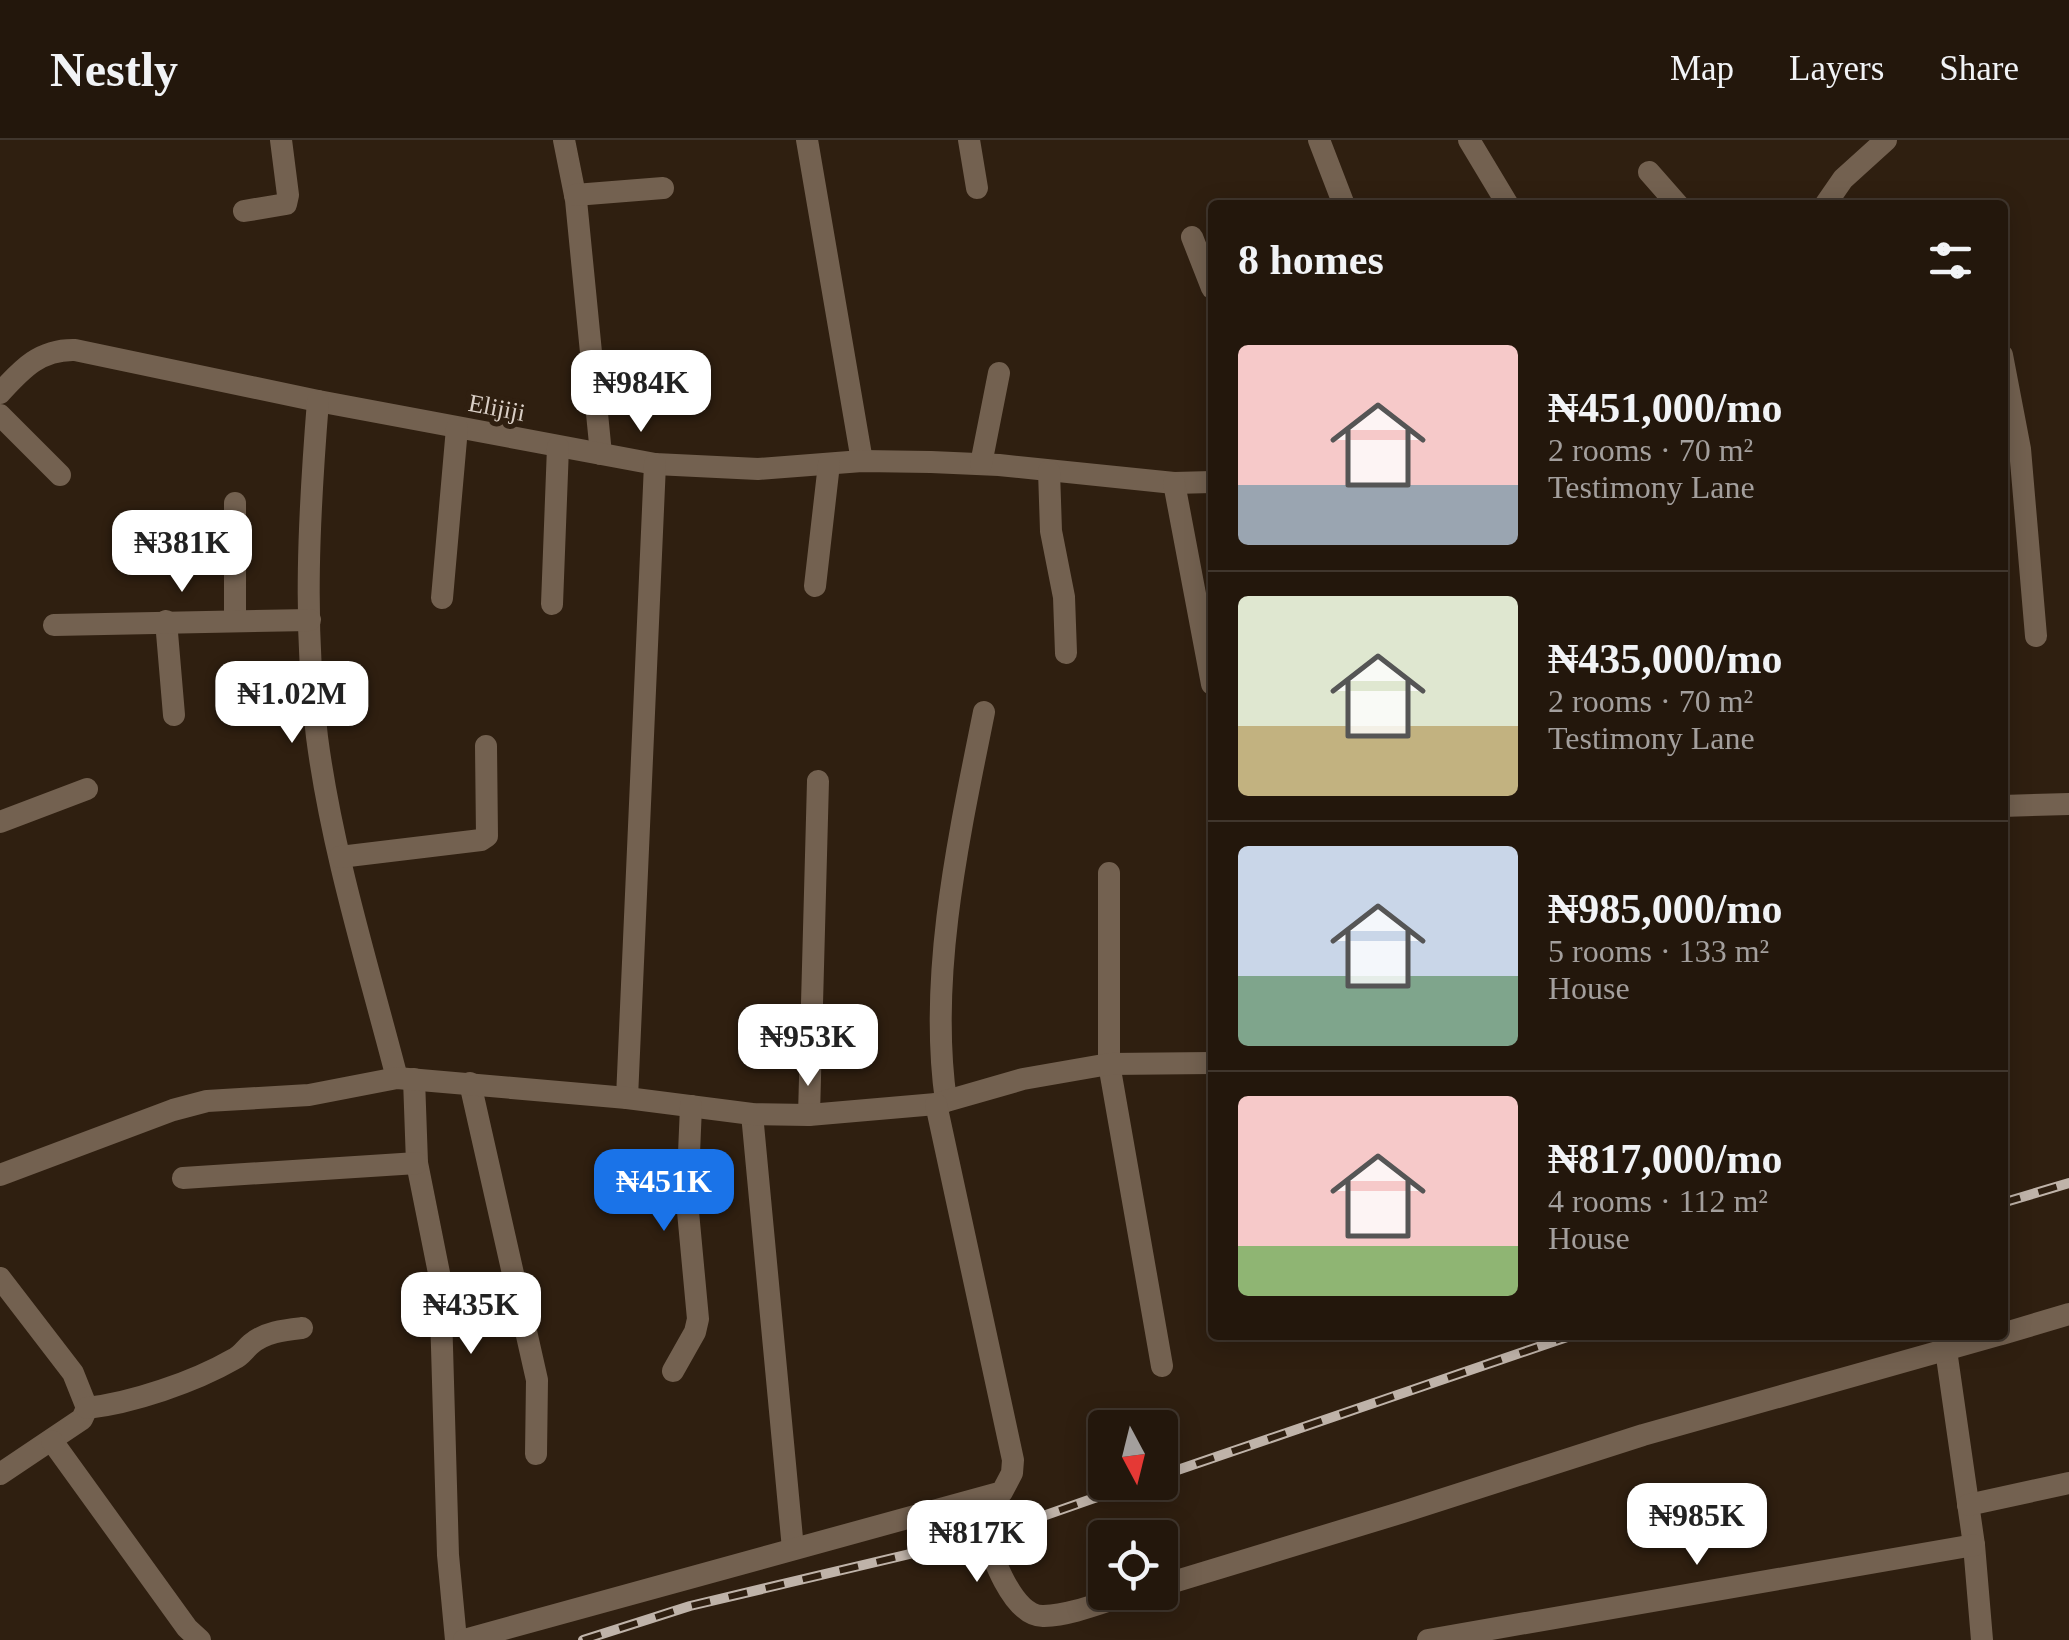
<!DOCTYPE html>
<meta charset="utf-8">
<style>
:root{--surface:#23170c;--page:#2f241a;--text:#f1f3f6;--muted:#a39f9d;--line:#40362d;--accent:#1a73e8}
body{margin:0;font-family:"Times New Roman",serif;background:var(--page);color:var(--text);height:100vh;display:flex;flex-direction:column;font-size:38px;white-space:nowrap}
*{box-sizing:border-box;margin:0}
p{font-size:32px;color:var(--muted)}
.icon{flex:none;width:55px;height:55px;fill:none;stroke:currentColor;stroke-width:2;stroke-linecap:round;stroke-linejoin:round}
.map{position:relative;flex:1;overflow:hidden}
.sheet{position:absolute;left:1208px;top:60px;width:800px;height:1140px;display:flex;flex-direction:column;background:var(--surface);border-radius:10px;box-shadow:0 5px 25px #0003,0 0 0 2px var(--line)}
.sheet>*{flex:none}
.needle{width:65px;rotate:173deg}
.controls{position:absolute;left:1088px;top:1270px;display:grid;gap:20px}
.controls a{display:grid;place-items:center;width:90px;height:90px;border-radius:10px;background:var(--surface);box-shadow:0 5px 25px #0003,0 0 0 2px var(--line);font-size:50px}
.price{position:absolute;translate:-50% -85px;padding:0 22px;border-radius:20px;background:#fff;color:#222;font-size:32px;line-height:65px;filter:drop-shadow(0 2px 5px #0008)}
.price::after{content:'';position:absolute;left:50%;top:60px;width:30px;height:22px;margin-left:-15px;background:inherit;clip-path:polygon(0 0,100% 0,50% 100%)}
.price.current{background:var(--accent);color:#fff}
ul{padding:0;list-style:none}
li{display:flex;align-items:center;gap:30px;height:250px;padding:0 30px}
li+li{border-top:2px solid var(--line)}
li span{display:grid;place-items:center;flex:none;width:280px;height:200px;border-radius:10px;color:#555}
li>.icon{margin-inline-start:auto}
span .icon{width:120px;height:120px;fill:#fffc;stroke-width:1}
li b{font-size:42px}
h2{display:flex;justify-content:space-between;align-items:center;height:120px;padding:0 30px;font-size:42px}
header{display:flex;align-items:center;gap:60px;box-sizing:border-box;height:140px;padding:0 50px;background:var(--surface);border-bottom:2px solid var(--line)}
header strong{font-size:48px}
nav{display:flex;gap:55px;margin-inline-start:auto;font-size:35px}
.map>svg:first-child{display:block}
</style>
<header>
<strong>Nestly</strong>
<nav><a>Map</a><a>Layers</a><a>Share</a></nav>
</header>
<div class="map">
<svg width="2069" height="1500" viewBox="0 0 2069 1500">
<rect width="100%" height="100%" fill="#2f1f10"/>
<g fill="none" stroke-linecap="round" stroke-linejoin="round">
<g stroke="#736150" stroke-width="22">
<polyline points="564,0 576,60 601,314"/>
<polyline points="807,0 862,321"/>
<polyline points="969,0 977,48"/>
<polyline points="1319,0 1344,65"/>
<polyline points="1469,0 1508,65"/>
<polyline points="1649,32 1678,65"/>
<polyline points="575,55 663,48"/>
<polyline points="1825,65 1843,39 1886,0"/>
<polyline points="244,71 286,64 288,55 281,0"/>
<polyline points="1192,97 1212,148"/>
<polyline points="2002,215 2020,309 2036,496"/>
<path d="M 0,253 C 22,229 40,209 75,210 L 318,261 L 655,324 L 758,329 L 862,321 L 931,322 L 999,325 L 1174,343 L 1212,342"/>
<path d="M 318,261 C 309,373 303,485 317,597 C 332,712 368,826 397,938"/>
<polyline points="0,275 60,335"/>
<polyline points="981,324 999,233"/>
<polyline points="1049,331 1051,391 1064,457 1066,513"/>
<polyline points="1174,343 1212,544"/>
<polyline points="815,446 829,324"/>
<polyline points="442,458 457,288"/>
<polyline points="552,464 558,307"/>
<polyline points="166,481 174,575"/>
<polyline points="235,481 235,363"/>
<polyline points="54,485 310,480"/>
<polyline points="2002,666 2069,664"/>
<polyline points="0,682 87,649"/>
<polyline points="340,717 481,700 487,696 486,606"/>
<polyline points="1109,733 1109,924 1162,1226"/>
<polyline points="414,939 417,1023 440,1138 448,1415 456,1500"/>
<polyline points="470,943 537,1240 536,1314"/>
<polyline points="627,958 655,324"/>
<path d="M 946,961 C 928,835 959,696 984,572"/>
<polyline points="752,974 793,1409"/>
<polyline points="809,975 818,641"/>
<polyline points="0,1035 173,970 207,961 309,955 397,938 627,958 752,974 809,975 936,964 1023,939 1109,924 1212,923"/>
<polyline points="183,1038 417,1023"/>
<polyline points="0,1138 73,1233 87,1268 82,1279 0,1334"/>
<polyline points="2002,1194 2069,1174"/>
<polyline points="1946,1210 1974,1405 1982,1500"/>
<polyline points="673,1231 695,1192 698,1179 687,1061 691,966"/>
<path d="M 87,1268 C 132,1263 194,1242 234,1219 C 241,1216 245,1209 251,1204 C 265,1192 284,1190 302,1188"/>
<polyline points="52,1301 187,1488 200,1500"/>
<path d="M 973,1361 C 984,1390 1007,1478 1044,1476 C 1074,1475 1107,1460 1136,1452"/>
<polyline points="1968,1365 2069,1343"/>
<polyline points="1160,1446 1403,1372 1643,1295 1998,1195"/>
<polyline points="464,1500 1002,1352 1012,1333 1013,1320 936,964"/>
<polyline points="1428,1500 1974,1405"/>
</g>
<g stroke="#bfb3a9" stroke-width="10">
<g id="rail">
<polyline points="2002,1063 2069,1043"/>
<polyline points="1160,1336 1573,1195"/>
<polyline points="583,1500 690,1466 986,1396 1140,1342"/>
</g>
</g>
<use href="#rail" stroke="#2f1f10" stroke-width="6" stroke-dasharray="19" stroke-linecap="butt"/>
</g>
<g text-anchor="middle" stroke-width="10" stroke-linejoin="round" paint-order="stroke">
<g font-size="25" fill="#dacfc6" stroke="#2f1f10">
<text transform="translate(497 267) rotate(11)" y="9">Elijiji</text>
</g>
</g>
</svg>
<div class="controls">
<a><svg class="needle" viewBox="-14 -14 28 28"><path d="M0-13l5 13h-10z" fill="#e53935"/><path d="M0 13l5-13h-10z" fill="#a39f9d"/></svg></a>
<a><svg class="icon" aria-label="locate" viewBox="0 0 24 24"><circle cx="12" cy="12" r="6"/><path d="M12 2v4M12 18v4M2 12h4M18 12h4"/></svg></a>
</div>
<b class="price" style="left:641px;top:295px">₦984K</b>
<b class="price" style="left:182px;top:455px">₦381K</b>
<b class="price" style="left:292px;top:606px">₦1.02M</b>
<b class="price" style="left:808px;top:949px">₦953K</b>
<b class="price current" style="left:664px;top:1094px">₦451K</b>
<b class="price" style="left:471px;top:1217px">₦435K</b>
<b class="price" style="left:1697px;top:1428px">₦985K</b>
<b class="price" style="left:977px;top:1445px">₦817K</b>
<section class="sheet">
<h2>8 homes<svg class="icon" aria-label="filters" viewBox="0 0 24 24"><path d="M4 7h16M4 17h16"/><circle cx="9" cy="7" r="2"/><circle cx="15" cy="17" r="2"/></svg></h2>
<ul>
<li><span style="background:linear-gradient(#f6c9c9 70%,#9aa5b1 0)"><svg class="icon" aria-label="home" viewBox="0 0 24 24"><path d="M3 11l9-7 9 7M6 9v11h12V9"/></svg></span><div><b>₦451,000/mo</b><p>2 rooms · 70 m²</p><p>Testimony Lane</p></div></li>
<li><span style="background:linear-gradient(#dfe7d0 65%,#c2b280 0)"><svg class="icon" aria-label="home" viewBox="0 0 24 24"><path d="M3 11l9-7 9 7M6 9v11h12V9"/></svg></span><div><b>₦435,000/mo</b><p>2 rooms · 70 m²</p><p>Testimony Lane</p></div></li>
<li><span style="background:linear-gradient(#c9d6e8 65%,#7fa58c 0)"><svg class="icon" aria-label="home" viewBox="0 0 24 24"><path d="M3 11l9-7 9 7M6 9v11h12V9"/></svg></span><div><b>₦985,000/mo</b><p>5 rooms · 133 m²</p><p>House</p></div></li>
<li><span style="background:linear-gradient(#f6c9c9 75%,#8fb573 0)"><svg class="icon" aria-label="home" viewBox="0 0 24 24"><path d="M3 11l9-7 9 7M6 9v11h12V9"/></svg></span><div><b>₦817,000/mo</b><p>4 rooms · 112 m²</p><p>House</p></div></li>
</ul>
</section>
</div>
